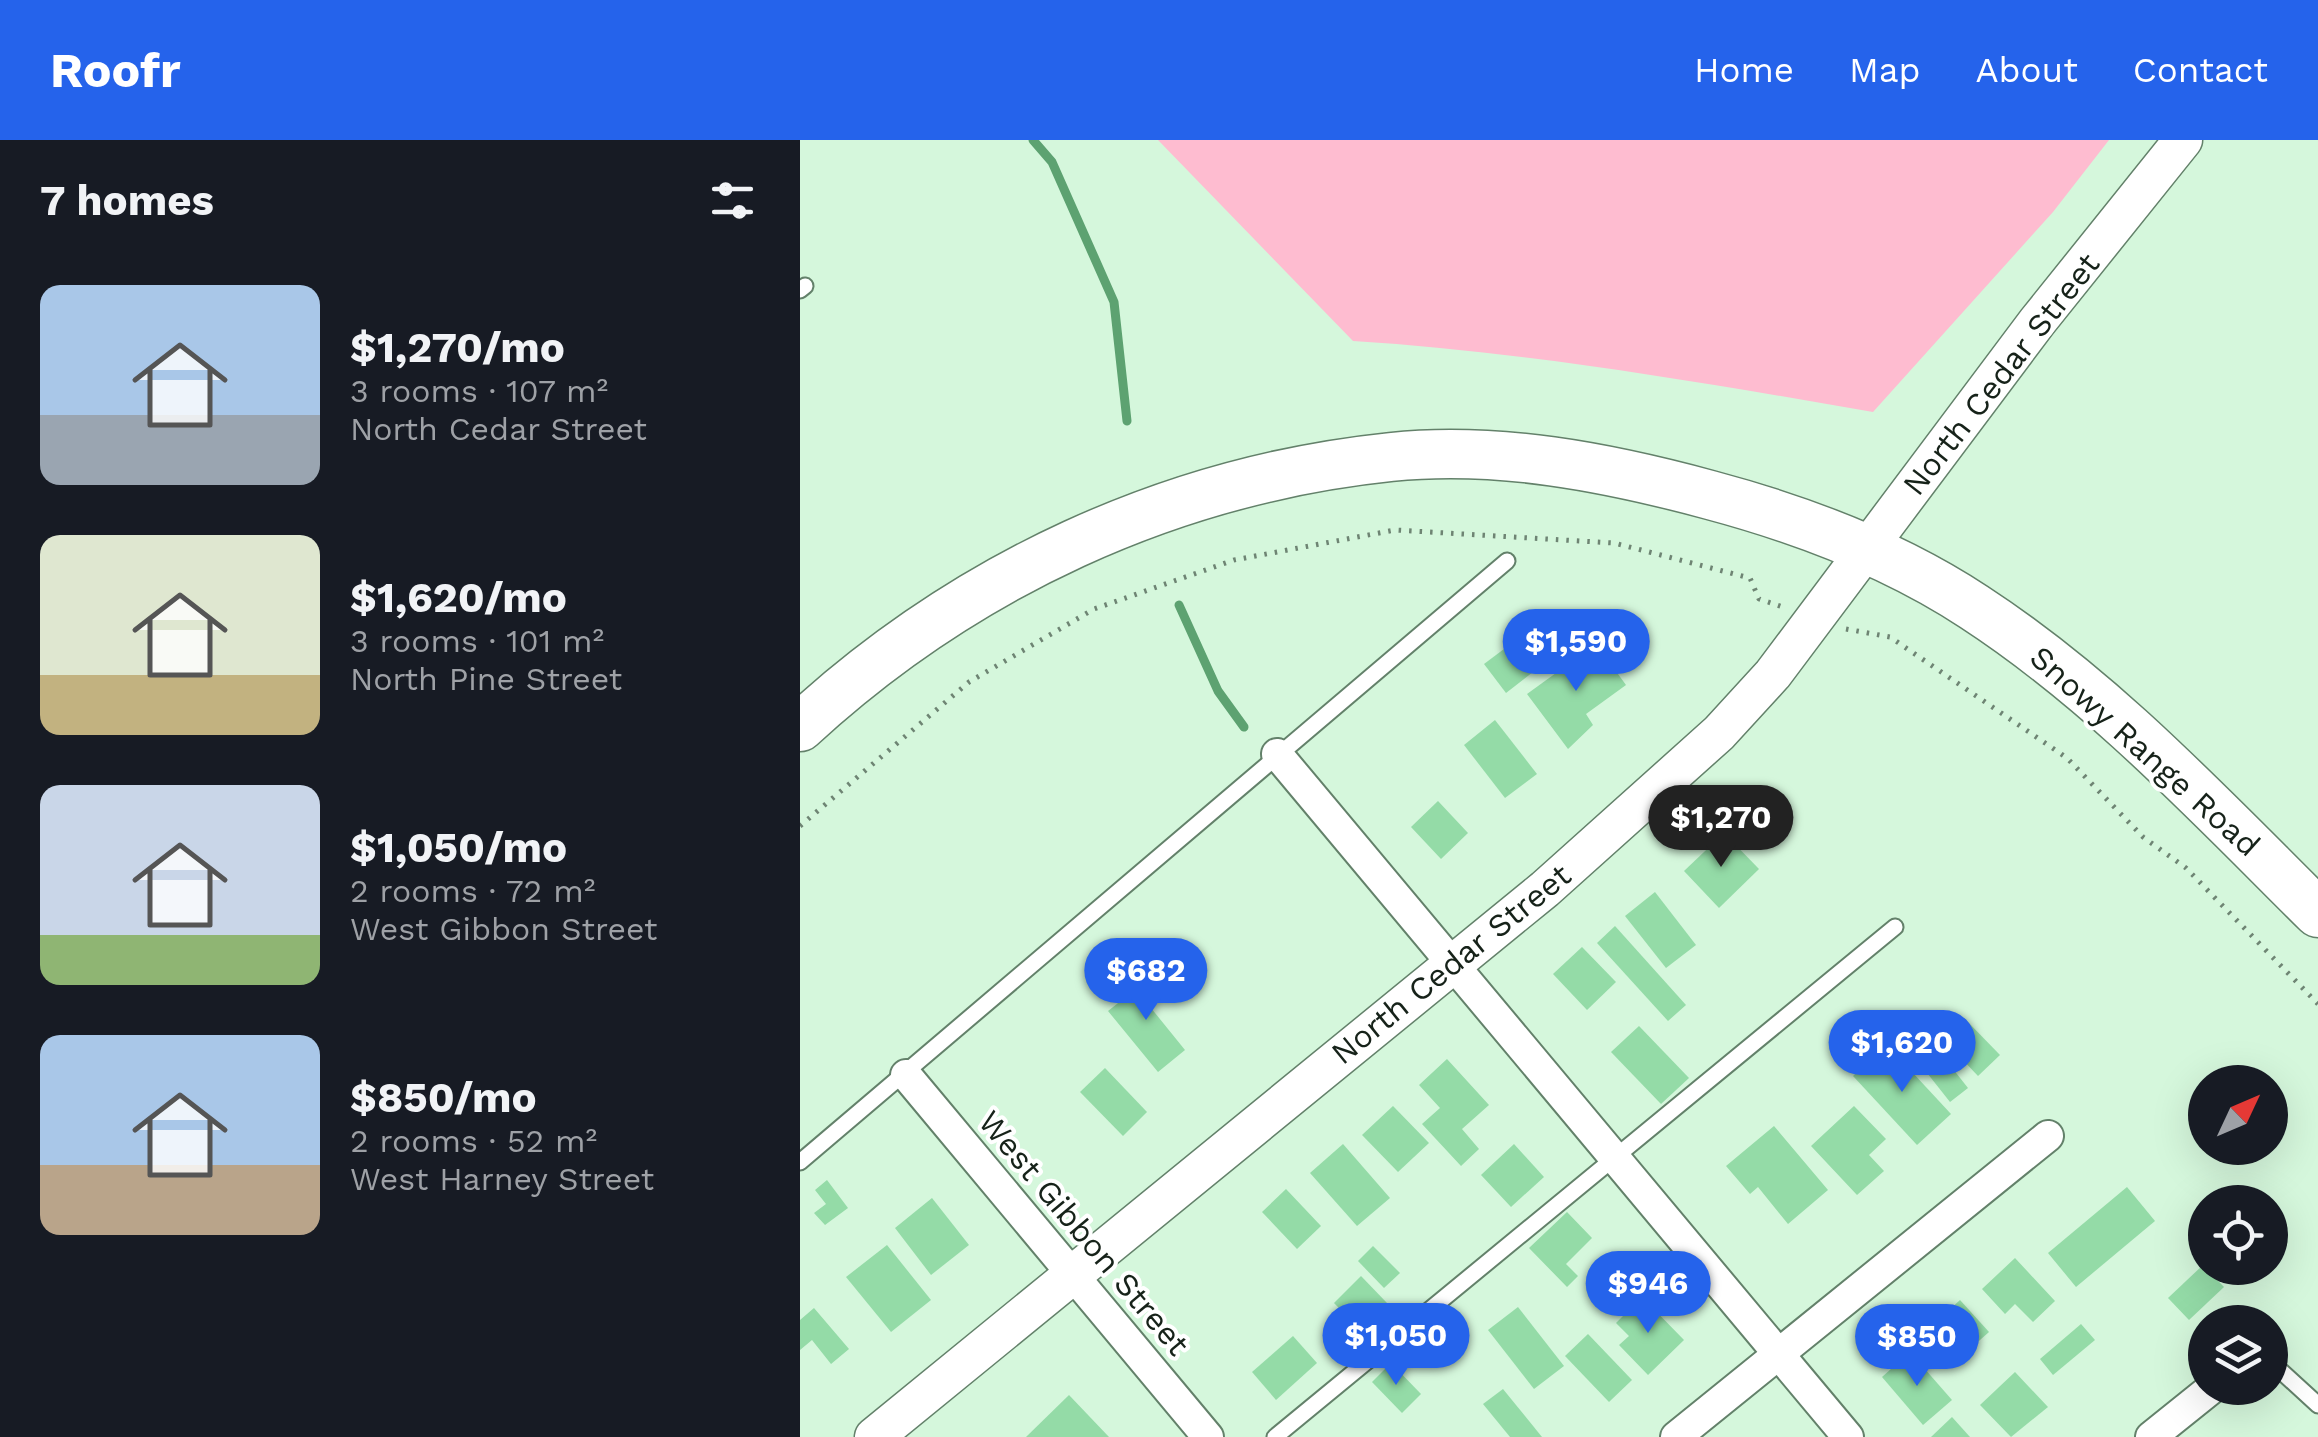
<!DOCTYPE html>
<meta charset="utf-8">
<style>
:root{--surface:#171b24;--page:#20242c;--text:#f1f3f6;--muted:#9ea1a6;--accent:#2563eb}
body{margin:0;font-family:"Work Sans",sans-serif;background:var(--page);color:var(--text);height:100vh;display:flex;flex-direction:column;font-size:38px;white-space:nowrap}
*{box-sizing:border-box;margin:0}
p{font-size:32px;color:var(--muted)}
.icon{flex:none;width:55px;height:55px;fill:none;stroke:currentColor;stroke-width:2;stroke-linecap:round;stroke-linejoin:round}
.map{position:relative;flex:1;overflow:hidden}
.side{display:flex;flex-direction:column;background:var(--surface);width:800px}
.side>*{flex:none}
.needle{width:65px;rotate:46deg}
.fabs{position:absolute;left:1388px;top:925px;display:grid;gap:20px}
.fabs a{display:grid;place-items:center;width:100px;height:100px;border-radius:50%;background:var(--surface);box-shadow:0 10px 40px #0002;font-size:50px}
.price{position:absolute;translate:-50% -85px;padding:0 22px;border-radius:35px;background:var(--accent);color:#fff;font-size:32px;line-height:65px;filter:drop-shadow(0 2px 5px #0008)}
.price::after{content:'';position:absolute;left:50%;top:60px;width:30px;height:22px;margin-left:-15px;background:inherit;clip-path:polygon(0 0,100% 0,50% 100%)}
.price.selected{background:#222;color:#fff}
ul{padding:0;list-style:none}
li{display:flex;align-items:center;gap:30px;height:250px;padding:0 40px}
li span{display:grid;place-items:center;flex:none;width:280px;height:200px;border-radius:20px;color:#555}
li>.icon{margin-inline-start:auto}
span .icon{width:120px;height:120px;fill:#fffc;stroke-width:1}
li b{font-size:42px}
h2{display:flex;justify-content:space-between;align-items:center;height:120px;padding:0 40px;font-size:42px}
header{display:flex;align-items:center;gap:60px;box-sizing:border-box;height:140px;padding:0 50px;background:var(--accent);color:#fff}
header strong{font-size:48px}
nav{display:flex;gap:55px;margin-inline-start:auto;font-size:35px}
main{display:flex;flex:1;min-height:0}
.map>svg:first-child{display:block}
</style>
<header>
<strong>Roofr</strong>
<nav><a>Home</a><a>Map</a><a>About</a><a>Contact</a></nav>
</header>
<main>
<section class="side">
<h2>7 homes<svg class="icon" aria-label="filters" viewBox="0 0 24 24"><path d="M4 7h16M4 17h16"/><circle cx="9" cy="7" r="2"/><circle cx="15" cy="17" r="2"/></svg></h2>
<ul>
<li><span style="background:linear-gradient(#a9c7e8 65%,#9aa5b1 0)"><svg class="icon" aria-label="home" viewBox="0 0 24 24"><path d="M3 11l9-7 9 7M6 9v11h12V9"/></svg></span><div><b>$1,270/mo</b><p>3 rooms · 107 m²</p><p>North Cedar Street</p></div></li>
<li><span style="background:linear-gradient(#dfe7d0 70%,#c2b280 0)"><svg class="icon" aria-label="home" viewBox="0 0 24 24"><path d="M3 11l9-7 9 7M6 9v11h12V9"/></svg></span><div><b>$1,620/mo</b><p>3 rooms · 101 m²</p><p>North Pine Street</p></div></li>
<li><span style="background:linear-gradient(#c9d6e8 75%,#8fb573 0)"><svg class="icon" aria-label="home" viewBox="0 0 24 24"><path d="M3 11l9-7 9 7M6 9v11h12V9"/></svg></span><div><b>$1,050/mo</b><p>2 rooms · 72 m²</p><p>West Gibbon Street</p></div></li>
<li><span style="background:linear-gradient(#a9c7e8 65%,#b9a48a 0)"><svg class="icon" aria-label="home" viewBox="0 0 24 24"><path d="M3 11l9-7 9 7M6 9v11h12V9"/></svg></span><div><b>$850/mo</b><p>2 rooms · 52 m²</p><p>West Harney Street</p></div></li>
</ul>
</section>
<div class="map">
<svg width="1518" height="1297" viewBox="0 0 1518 1297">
<rect width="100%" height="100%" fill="#d5f7dc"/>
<path fill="#febcd0" d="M 358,0 L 1309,0 L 1253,72 L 1073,272 C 900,242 729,212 553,201 Z"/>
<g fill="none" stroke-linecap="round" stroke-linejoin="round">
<g stroke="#5da271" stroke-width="9">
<polyline points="233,0 252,22 314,162 327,281"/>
<polyline points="379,465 418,551 444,587"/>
</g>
</g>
<g fill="#94dba7">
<polygon points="712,503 733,532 706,553 684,524"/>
<polygon points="796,504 826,545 786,574 793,585 768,609 727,554"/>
<polygon points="695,580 737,634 705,658 664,605"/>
<polygon points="638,661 668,693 641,719 611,687"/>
<polygon points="924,693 959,729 919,768 884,731"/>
<polygon points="855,752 896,805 866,828 825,776"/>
<polygon points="815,786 886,865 868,881 797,803"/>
<polygon points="782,807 816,842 787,870 753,834"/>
<polygon points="338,829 362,859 351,868 385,910 358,932 308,871 332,852 323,841"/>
<polygon points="1164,878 1200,915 1178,936 1143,899"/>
<polygon points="839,886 889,938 861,964 811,912"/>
<polygon points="1119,886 1168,948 1150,962 1101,900"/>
<polygon points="1087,905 1151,974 1117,1005 1053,936"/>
<polygon points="647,919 689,965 662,989 679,1009 661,1026 622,984 640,968 619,945"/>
<polygon points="305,928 347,972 323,996 280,952"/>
<polygon points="593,966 629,1003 598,1032 562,995"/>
<polygon points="1054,966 1086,999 1069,1015 1084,1031 1057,1055 1011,1006"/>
<polygon points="974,986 1028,1050 988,1084 958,1047 950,1054 926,1026"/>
<polygon points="543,1004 590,1058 557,1086 510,1033"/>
<polygon points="714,1004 744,1037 711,1067 681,1035"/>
<polygon points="27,1040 48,1068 25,1085 14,1073 26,1064 15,1050"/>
<polygon points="1327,1047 1355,1081 1276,1147 1248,1113"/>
<polygon points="486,1049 521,1086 497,1109 462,1072"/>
<polygon points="132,1058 169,1105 131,1135 95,1088"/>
<polygon points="767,1072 792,1098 766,1124 778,1136 767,1147 729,1108"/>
<polygon points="87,1105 131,1160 91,1192 46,1137"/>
<polygon points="573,1106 600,1133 584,1148 558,1121"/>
<polygon points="1215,1118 1255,1161 1233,1182 1215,1164 1205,1174 1182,1149"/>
<polygon points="1403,1125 1424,1147 1389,1180 1368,1158"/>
<polygon points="561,1136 587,1163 559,1189 534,1163"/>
<polygon points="842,1157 884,1200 848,1235 819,1205 829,1196 816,1183"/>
<polygon points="1160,1160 1189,1192 1162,1216 1134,1184"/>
<polygon points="718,1167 764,1226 734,1249 688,1190"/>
<polygon points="14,1168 49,1209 31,1224 12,1200 0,1210 0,1180"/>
<polygon points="1281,1184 1295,1200 1253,1235 1240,1219"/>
<polygon points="788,1194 832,1240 809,1262 765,1216"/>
<polygon points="493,1196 517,1223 476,1260 452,1232"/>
<polygon points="1110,1212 1152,1260 1123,1285 1082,1237"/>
<polygon points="591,1223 621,1254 602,1273 572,1242"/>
<polygon points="1215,1232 1248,1267 1211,1297 1180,1265"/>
<polygon points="703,1249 742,1297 710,1297 683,1264"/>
<polygon points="269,1255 309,1297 226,1297"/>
<polygon points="1152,1277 1170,1297 1131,1297"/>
</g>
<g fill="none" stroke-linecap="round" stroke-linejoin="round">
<g stroke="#63816a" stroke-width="19">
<g id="service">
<polyline points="0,150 5,146"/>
<polyline points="0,1022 707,421"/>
<polyline points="1470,1221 1518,1265"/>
<polyline points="475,1297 1095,787"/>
</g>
</g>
<g stroke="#63816a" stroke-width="34">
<g id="minor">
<polyline points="477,614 1048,1297"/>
<polyline points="106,935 408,1297"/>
<polyline points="876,1297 1248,996"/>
<polyline points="1351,1297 1412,1248"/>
</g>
</g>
<g stroke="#63816a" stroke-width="41">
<polyline id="tertiary" points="74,1297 745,749 919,593 973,534 1237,182 1383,0"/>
</g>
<g stroke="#63816a" stroke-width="51">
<path id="primary" d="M 0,587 C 164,436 369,340 591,317 C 698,306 807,327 910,355 C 1000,379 1095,415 1174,467 C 1303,551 1409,665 1518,773"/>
</g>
<g stroke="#6e8473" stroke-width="5" stroke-dasharray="2.5 8" stroke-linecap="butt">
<polyline points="1046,489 1090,497 1267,618 1343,697 1386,728 1518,864"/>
<polyline points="0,686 169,542 294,469 434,420 595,390 814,403 950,438 959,459 983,467"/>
</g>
<use href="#service" stroke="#fff" stroke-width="15"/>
<use href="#minor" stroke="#fff" stroke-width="30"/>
<use href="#tertiary" stroke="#fff" stroke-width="38"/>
<use href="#primary" stroke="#fff" stroke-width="48"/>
</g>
<g text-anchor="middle" stroke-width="8" stroke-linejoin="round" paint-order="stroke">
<g font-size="32" fill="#162219" stroke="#fff">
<text transform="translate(1201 234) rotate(-52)" y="11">North Cedar Street</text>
<text transform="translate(1345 611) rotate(42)" y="11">Snowy Range Road</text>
<text transform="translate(651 824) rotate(-39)" y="11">North Cedar Street</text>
<text transform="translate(284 1093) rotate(50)" y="11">West Gibbon Street</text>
</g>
</g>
</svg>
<div class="fabs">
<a><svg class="needle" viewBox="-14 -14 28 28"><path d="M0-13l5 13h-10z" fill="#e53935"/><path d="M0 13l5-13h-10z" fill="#9ea1a6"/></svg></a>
<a><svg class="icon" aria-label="locate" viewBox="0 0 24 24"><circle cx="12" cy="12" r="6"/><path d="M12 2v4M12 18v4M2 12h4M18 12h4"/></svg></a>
<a><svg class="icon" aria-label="layers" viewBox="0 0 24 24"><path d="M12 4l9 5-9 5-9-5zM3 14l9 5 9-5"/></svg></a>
</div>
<b class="price" style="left:776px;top:554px">$1,590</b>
<b class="price selected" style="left:921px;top:730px">$1,270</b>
<b class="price" style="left:346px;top:883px">$682</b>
<b class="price" style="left:1102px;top:955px">$1,620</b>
<b class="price" style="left:848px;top:1196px">$946</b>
<b class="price" style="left:596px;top:1248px">$1,050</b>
<b class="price" style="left:1117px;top:1249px">$850</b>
</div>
</main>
